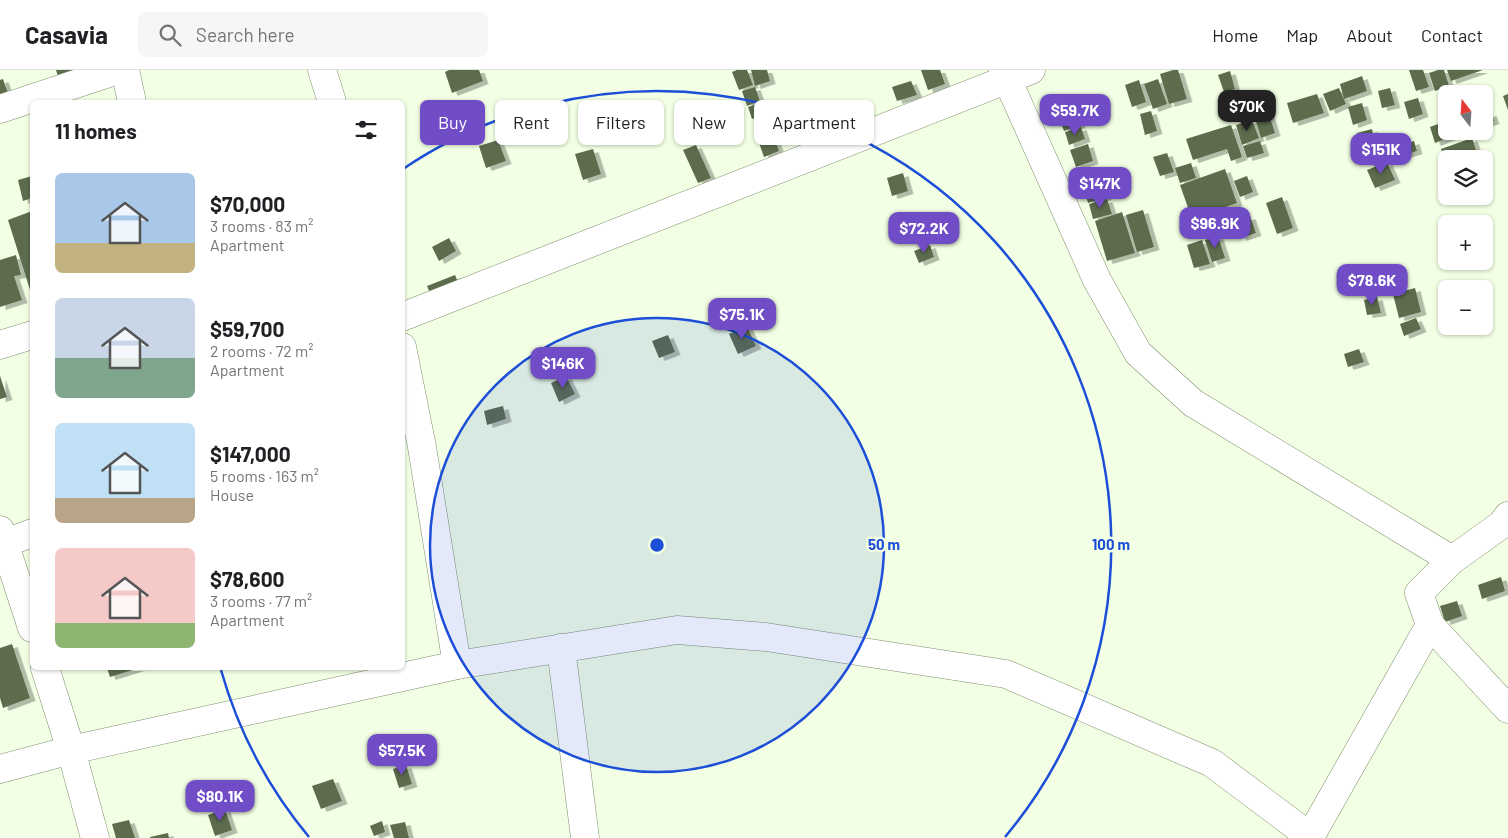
<!DOCTYPE html>
<meta charset="utf-8">
<style>
:root{--surface:#fff;--page:#f6f6f6;--text:#202124;--muted:#757577;--line:#e0e0e0;--accent:#704dc6}
body{margin:0;font-family:Barlow,sans-serif;background:var(--page);color:var(--text);height:100vh;display:flex;flex-direction:column;font-size:19px;white-space:nowrap}
*{box-sizing:border-box;margin:0}
p{font-size:16px;color:var(--muted)}
.icon{flex:none;width:28px;height:28px;fill:none;stroke:currentColor;stroke-width:2;stroke-linecap:round;stroke-linejoin:round}
.map{position:relative;flex:1;overflow:hidden}
.sheet{position:absolute;left:30px;top:30px;width:375px;height:570px;display:flex;flex-direction:column;background:var(--surface);border-radius:8px;box-shadow:0 1px 4px #0004}
.sheet>*{flex:none}
.hud{position:absolute;left:420px;top:30px;width:475px;height:45px;display:flex;gap:10px}
.needle{width:32px;rotate:343deg}
.tools{position:absolute;left:1438px;top:15px;display:grid;gap:10px}
.tools a{display:grid;place-items:center;width:55px;height:55px;border-radius:8px;background:var(--surface);box-shadow:0 1px 4px #0004;font-size:25px}
.price{position:absolute;translate:-50% -42px;padding:0 11px;border-radius:10px;background:var(--accent);color:#fff;font-size:16px;line-height:32px;filter:drop-shadow(0 1px 2px #0008)}
.price::after{content:'';position:absolute;left:50%;top:30px;width:15px;height:11px;margin-left:-8px;background:inherit;clip-path:polygon(0 0,100% 0,50% 100%)}
.price.on{background:#222;color:#fff}
ul{padding:0;list-style:none}
li{display:flex;align-items:center;gap:15px;height:125px;padding:0 25px}
li span{display:grid;place-items:center;flex:none;width:140px;height:100px;border-radius:8px;color:#555}
li>.icon{margin-inline-start:auto}
span .icon{width:60px;height:60px;fill:#fffc;stroke-width:1}
li b{font-size:21px}
h2{display:flex;justify-content:space-between;align-items:center;height:60px;padding:0 25px;font-size:21px}
.pill{padding:0 18px;border-radius:8px;background:var(--surface);box-shadow:0 1px 4px #0004;font-size:18px;line-height:45px}
.pill.on{background:var(--accent);color:#fff}
header{display:flex;align-items:center;gap:30px;box-sizing:border-box;height:70px;padding:0 25px;background:var(--surface);border-bottom:1px solid var(--line)}
header strong{font-size:24px}
nav{display:flex;gap:28px;margin-inline-start:auto;font-size:18px}
.search{width:350px;height:45px;background:var(--page);display:flex;align-items:center;gap:12px;box-sizing:border-box;padding:0 18px;border-radius:8px;color:var(--muted);font-size:19px}
.map>svg:first-child{display:block}
</style>
<header>
<strong>Casavia</strong>
<div class="search"><svg class="icon" aria-label="search" viewBox="0 0 24 24"><circle cx="10" cy="10" r="6"/><path d="M15 15l6 6"/></svg>Search here</div>
<nav><a>Home</a><a>Map</a><a>About</a><a>Contact</a></nav>
</header>
<div class="map">
<svg width="1508" height="768" viewBox="0 0 1508 768">
<defs>
<filter id="shadow"><feDropShadow dx="5.5" dy="3" stdDeviation="0" flood-color="#0004"/></filter>
</defs>
<rect width="100%" height="100%" fill="#f2ffe4"/>
<g fill="#5d6c4d" filter="url(#shadow)">
<polygon points="56,0 77,0 59,10"/>
<polygon points="449,0 479,0 483,11 452,23 445,2"/>
<polygon points="737,0 747,0 753,15 739,20 732,2"/>
<polygon points="751,0 767,0 770,11 755,16"/>
<polygon points="921,0 940,0 945,14 928,20"/>
<polygon points="1173,0 1178,0 1187,29 1169,34 1160,4"/>
<polygon points="1409,0 1423,0 1429,17 1416,21"/>
<polygon points="1438,0 1444,0 1449,16 1435,21 1429,3"/>
<polygon points="1447,0 1483,0 1451,11"/>
<polygon points="1230,1 1235,19 1224,22 1218,5"/>
<polygon points="1362,6 1367,21 1344,29 1340,14"/>
<polygon points="3,9 10,29 0,32 0,10"/>
<polygon points="1158,9 1167,34 1153,39 1144,14"/>
<polygon points="1139,10 1146,32 1132,37 1125,15"/>
<polygon points="911,11 917,25 897,31 892,17"/>
<polygon points="755,17 760,31 747,36 742,21"/>
<polygon points="1339,18 1346,34 1330,41 1323,24"/>
<polygon points="1390,18 1395,35 1382,38 1378,21"/>
<polygon points="1317,24 1324,43 1293,53 1287,33"/>
<polygon points="1508,24 1508,40 1503,26"/>
<polygon points="1418,28 1423,44 1409,49 1404,32"/>
<polygon points="760,33 764,45 752,49 748,37"/>
<polygon points="1362,33 1367,50 1353,55 1348,37"/>
<polygon points="1074,39 1080,55 1064,61 1058,45"/>
<polygon points="1151,41 1157,61 1145,65 1140,44"/>
<polygon points="1491,43 1494,51 1485,54 1484,45"/>
<polygon points="1269,44 1275,63 1261,68 1255,48"/>
<polygon points="1252,50 1259,68 1242,75 1236,55"/>
<polygon points="1446,51 1446,61 1466,61 1435,73 1430,57"/>
<polygon points="1231,55 1242,87 1231,91 1227,79 1193,90 1186,69"/>
<polygon points="1081,57 1085,69 1069,75 1065,62"/>
<polygon points="1372,59 1375,73 1361,76 1357,63"/>
<polygon points="773,64 779,81 764,87 758,70"/>
<polygon points="1472,68 1478,86 1471,89 1445,89 1441,79"/>
<polygon points="498,70 506,91 486,98 479,76"/>
<polygon points="1260,71 1264,83 1247,88 1243,76"/>
<polygon points="1414,71 1417,81 1405,85 1402,75"/>
<polygon points="1088,74 1093,91 1076,97 1070,80"/>
<polygon points="696,75 711,108 698,113 683,80"/>
<polygon points="1380,77 1383,90 1368,93 1365,81"/>
<polygon points="593,79 601,104 583,110 575,84"/>
<polygon points="1167,83 1174,102 1160,106 1153,87"/>
<polygon points="1387,92 1395,110 1375,118 1367,100"/>
<polygon points="1191,93 1196,108 1180,113 1175,98"/>
<polygon points="1225,99 1237,133 1192,149 1180,115"/>
<polygon points="903,103 908,121 892,126 887,108"/>
<polygon points="32,106 32,128 23,131 18,110"/>
<polygon points="1247,106 1253,122 1240,127 1234,111"/>
<polygon points="1102,112 1106,127 1088,133 1084,118"/>
<polygon points="1282,127 1293,158 1277,164 1266,133"/>
<polygon points="1107,129 1112,144 1093,149 1089,134"/>
<polygon points="1143,140 1154,177 1137,182 1126,145"/>
<polygon points="32,141 31,161 32,226 8,150"/>
<polygon points="1122,142 1135,183 1107,191 1095,151"/>
<polygon points="1250,146 1256,163 1241,168 1235,151"/>
<polygon points="1218,166 1225,188 1212,192 1205,170"/>
<polygon points="449,168 456,181 439,191 432,177"/>
<polygon points="1202,170 1210,194 1194,198 1187,175"/>
<polygon points="930,175 934,187 919,193 914,181"/>
<polygon points="16,185 21,205 14,206 22,230 0,237 0,190"/>
<polygon points="1387,196 1392,215 1376,220 1370,201"/>
<polygon points="455,205 460,217 432,228 427,216"/>
<polygon points="1415,218 1421,242 1399,248 1393,224"/>
<polygon points="1377,227 1381,243 1367,245 1364,230"/>
<polygon points="1416,248 1421,259 1404,266 1400,254"/>
<polygon points="747,256 756,276 738,284 729,264"/>
<polygon points="668,265 675,282 659,288 652,271"/>
<polygon points="1359,279 1364,292 1348,297 1344,284"/>
<polygon points="0,306 7,327 0,329"/>
<polygon points="566,306 575,324 559,332 551,313"/>
<polygon points="503,336 506,349 487,355 484,341"/>
<polygon points="1501,507 1505,521 1482,529 1478,515"/>
<polygon points="1457,531 1462,546 1445,552 1440,536"/>
<polygon points="12,574 30,628 3,638 0,628 0,578"/>
<polygon points="107,598 139,598 110,607"/>
<polygon points="406,695 412,714 399,718 393,699"/>
<polygon points="333,709 342,731 321,739 312,716"/>
<polygon points="225,739 232,760 215,766 208,745"/>
<polygon points="129,750 135,768 116,768 112,754"/>
<polygon points="382,751 385,762 374,766 370,756"/>
<polygon points="405,752 409,768 394,768 390,755"/>
<polygon points="168,763 169,768 150,768 150,767"/>
</g>
<g fill="none" stroke-linecap="round" stroke-linejoin="round">
<g stroke="#7f8d6f" stroke-width="29">
<g id="minor">
<polyline points="125,0 132,32"/>
<polyline points="322,0 332,32"/>
<polyline points="1003,0 1097,210 1138,283 1193,333 1452,490"/>
<polyline points="0,39 118,0"/>
<polyline points="402,247 1031,0"/>
<polyline points="0,275 32,265"/>
<polyline points="0,460 32,558"/>
<polyline points="0,475 32,463"/>
<polyline points="1430,555 1508,639"/>
<polyline points="561,578 585,768"/>
<polyline points="457,595 677,560 766,567 1006,604 1212,693 1312,768"/>
<polyline points="45,598 71,680 95,768"/>
<polyline points="0,699 71,680 457,595 422,377 402,277"/>
<polyline points="1310,767 1430,555 1419,523 1452,490 1501,455 1508,446"/>
</g>
</g>
<use href="#minor" stroke="#fff" stroke-width="28"/>
</g>
<circle cx="657" cy="475" r="227" fill="#1d4ed8" fill-opacity=".12"/>
<g fill="none" stroke="#1d4ed8" stroke-width="2.5">
<circle cx="657" cy="475" r="227"/>
<path d="M309 767A454 454 0 0 1 221 600M403 99A454 454 0 0 1 1005 767"/>
</g>
<circle cx="657" cy="475" r="8" fill="#1d4ed8" stroke="#f2ffe4" stroke-width="2.5"/>
<g font-size="15" text-anchor="middle" font-weight="bold" fill="#1d4ed8" stroke="#f2ffe4" stroke-width="5" stroke-linejoin="round" paint-order="stroke">
<text x="884" y="480">50 m</text>
<text x="1111" y="480">100 m</text>
</g>
</svg>
<div class="tools">
<a><svg class="needle" viewBox="-14 -14 28 28"><path d="M0-13l5 13h-10z" fill="#e53935"/><path d="M0 13l5-13h-10z" fill="#757577"/></svg></a>
<a><svg class="icon" aria-label="layers" viewBox="0 0 24 24"><path d="M12 4l9 5-9 5-9-5zM3 14l9 5 9-5"/></svg></a>
<a>+</a>
<a>−</a>
</div>
<b class="price on" style="left:1247px;top:62px">$70K</b>
<b class="price" style="left:1075px;top:66px">$59.7K</b>
<b class="price" style="left:1381px;top:105px">$151K</b>
<b class="price" style="left:1100px;top:139px">$147K</b>
<b class="price" style="left:1215px;top:179px">$96.9K</b>
<b class="price" style="left:924px;top:184px">$72.2K</b>
<b class="price" style="left:1372px;top:236px">$78.6K</b>
<b class="price" style="left:742px;top:270px">$75.1K</b>
<b class="price" style="left:563px;top:319px">$146K</b>
<b class="price" style="left:402px;top:706px">$57.5K</b>
<b class="price" style="left:220px;top:752px">$80.1K</b>
<div class="hud">
<a class="pill on">Buy</a>
<a class="pill">Rent</a>
<a class="pill">Filters</a>
<a class="pill">New</a>
<a class="pill">Apartment</a>
</div>
<section class="sheet">
<h2>11 homes<svg class="icon" aria-label="filters" viewBox="0 0 24 24"><path d="M4 7h16M4 17h16"/><circle cx="9" cy="7" r="2"/><circle cx="15" cy="17" r="2"/></svg></h2>
<ul>
<li><span style="background:linear-gradient(#a9c7e8 70%,#c2b280 0)"><svg class="icon" aria-label="home" viewBox="0 0 24 24"><path d="M3 11l9-7 9 7M6 9v11h12V9"/></svg></span><div><b>$70,000</b><p>3 rooms · 83 m²</p><p>Apartment</p></div></li>
<li><span style="background:linear-gradient(#c9d6e8 60%,#7fa58c 0)"><svg class="icon" aria-label="home" viewBox="0 0 24 24"><path d="M3 11l9-7 9 7M6 9v11h12V9"/></svg></span><div><b>$59,700</b><p>2 rooms · 72 m²</p><p>Apartment</p></div></li>
<li><span style="background:linear-gradient(#bfe0f5 75%,#b9a48a 0)"><svg class="icon" aria-label="home" viewBox="0 0 24 24"><path d="M3 11l9-7 9 7M6 9v11h12V9"/></svg></span><div><b>$147,000</b><p>5 rooms · 163 m²</p><p>House</p></div></li>
<li><span style="background:linear-gradient(#f6c9c9 75%,#8fb573 0)"><svg class="icon" aria-label="home" viewBox="0 0 24 24"><path d="M3 11l9-7 9 7M6 9v11h12V9"/></svg></span><div><b>$78,600</b><p>3 rooms · 77 m²</p><p>Apartment</p></div></li>
</ul>
</section>
</div>
